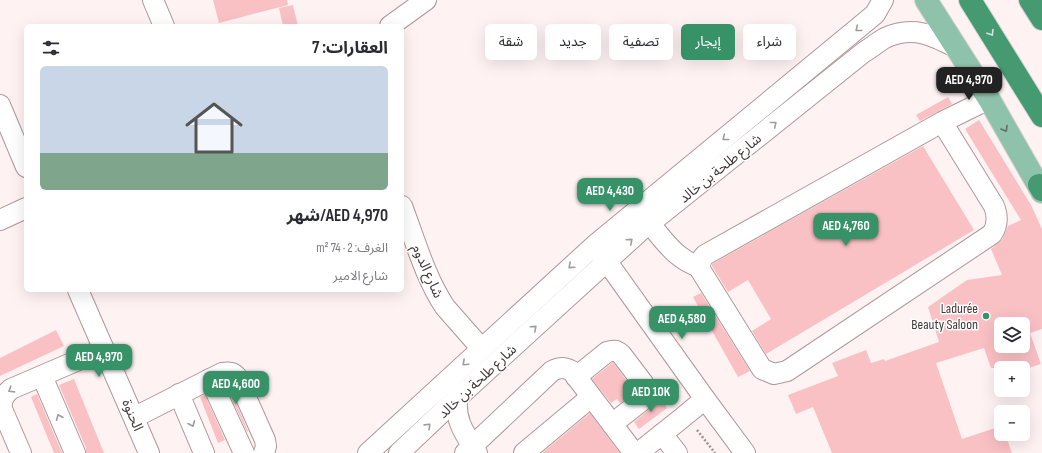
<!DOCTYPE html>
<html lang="ar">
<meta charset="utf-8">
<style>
:root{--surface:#fff;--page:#f2f2f3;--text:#2b2b33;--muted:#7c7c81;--line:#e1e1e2;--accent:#379268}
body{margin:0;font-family:"Sofia Sans Condensed","Noto Sans Arabic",sans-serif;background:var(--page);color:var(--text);direction:rtl;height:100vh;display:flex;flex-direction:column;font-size:15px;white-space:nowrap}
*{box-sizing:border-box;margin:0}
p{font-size:13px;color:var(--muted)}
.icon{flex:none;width:22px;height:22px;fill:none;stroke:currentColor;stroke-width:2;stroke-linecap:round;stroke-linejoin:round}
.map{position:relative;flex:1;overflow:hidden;direction:ltr}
.drawer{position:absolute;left:24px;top:24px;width:380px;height:268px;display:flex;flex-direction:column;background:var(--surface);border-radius:6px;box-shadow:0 4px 16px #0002;direction:rtl}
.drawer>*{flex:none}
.guide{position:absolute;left:416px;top:24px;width:380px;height:36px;direction:rtl;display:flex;gap:8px}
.fabs{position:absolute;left:994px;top:317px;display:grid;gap:8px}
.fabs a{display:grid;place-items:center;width:36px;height:36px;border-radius:6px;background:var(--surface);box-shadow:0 4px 16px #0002;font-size:20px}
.price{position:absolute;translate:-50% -34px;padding:0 9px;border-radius:8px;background:var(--accent);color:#fff;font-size:13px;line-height:26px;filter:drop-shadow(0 1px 2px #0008)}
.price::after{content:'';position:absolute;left:50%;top:24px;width:12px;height:9px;margin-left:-6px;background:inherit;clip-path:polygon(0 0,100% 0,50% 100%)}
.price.current{background:#222;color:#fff}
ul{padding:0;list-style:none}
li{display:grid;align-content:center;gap:8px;height:212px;padding:0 16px}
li+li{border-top:1px solid var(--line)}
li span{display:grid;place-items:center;height:124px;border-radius:6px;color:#555}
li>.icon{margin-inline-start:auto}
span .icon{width:72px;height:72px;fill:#fffc;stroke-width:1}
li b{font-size:17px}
h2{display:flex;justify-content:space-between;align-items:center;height:48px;padding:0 16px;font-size:17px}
.chip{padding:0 14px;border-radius:6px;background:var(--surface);box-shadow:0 4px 16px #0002;font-size:14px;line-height:36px}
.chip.current{background:var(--accent);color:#fff}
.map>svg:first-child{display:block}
</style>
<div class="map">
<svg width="1042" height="453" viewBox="0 0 1042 453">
<rect width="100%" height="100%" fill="#fef2f3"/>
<g fill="#fac1c5" fill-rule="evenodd">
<polygon points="213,0 287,0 288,5 219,23"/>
<polygon points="293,5 298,26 283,26 279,8"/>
<polygon points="948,97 952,104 920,121 916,115"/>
<path d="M 979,120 L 1031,205 L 1042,229 L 1042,329 L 1030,333 L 1041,364 L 1029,368 L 991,368 L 984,348 L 936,363 L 962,439 L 1001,426 L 1001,434 L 1005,434 L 1012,453 L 832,453 L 813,407 L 796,414 L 788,395 L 838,376 L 832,363 L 866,350 L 871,363 L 884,359 L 885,361 L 939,342 L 928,307 L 967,280 L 1002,275 L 991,249 L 1002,240 L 1008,226 L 1021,220 L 965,129 ZM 1001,324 L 1023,324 L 1023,346 L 1001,346 Z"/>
<polygon points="923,146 974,230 766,354 752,331 771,319 748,280 728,292 712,266 712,264"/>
<polygon points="701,293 750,371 738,377 693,297"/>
<polygon points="56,330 64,346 0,376 0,358"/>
<polygon points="613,362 634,391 634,392 620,403 617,399 611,403 592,379"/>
<polygon points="74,379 104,453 86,453 86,448 59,385"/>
<polygon points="225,384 228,384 248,431 247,432"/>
<polygon points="37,394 62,453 54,453 31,397"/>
<polygon points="205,395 225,440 218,443 200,397"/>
<polygon points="659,396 667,408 639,429 634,422 651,408 656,398"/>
<polygon points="590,413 620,453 542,453"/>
</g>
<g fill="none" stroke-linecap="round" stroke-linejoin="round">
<g stroke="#b19798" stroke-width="22">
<g id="minor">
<polyline points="153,0 164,26"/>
<polyline points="390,26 426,0"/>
<polyline points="0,105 26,167"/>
<path d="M 942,122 L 994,206 C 998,216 998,225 992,234 L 787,371 L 774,374 L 762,369 L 701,271 C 699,265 700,260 705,255 L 942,122 L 989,99"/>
<path d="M 402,206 C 415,240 425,277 445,307 L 481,348"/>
<polyline points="0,220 26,208"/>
<path d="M 650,224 C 665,242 677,260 700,267"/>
<polyline points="600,252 705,399 745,453"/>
<polyline points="78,290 149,453"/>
<polyline points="42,376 75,453"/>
<path d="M 576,377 L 607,352 C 613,350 616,350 621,354 L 643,383 C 646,389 646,392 644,399 L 612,424"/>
<polyline points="210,379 244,453"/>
<polyline points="179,394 204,453"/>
<path d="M 457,398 C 455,422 465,434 477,453"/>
<path d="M 135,417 L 222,373 C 229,372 233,372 237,377 L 265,440 L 266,446 L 264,453"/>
<polyline points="662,434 677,453"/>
<path d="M 21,453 L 2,409 C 1,400 4,395 11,389 L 104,349"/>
<polyline points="368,453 595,245 863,24 875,14 883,0"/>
<path d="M 399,453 L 457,398 L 639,232 L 864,52 C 871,48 878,42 885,38 C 913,25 932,35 957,48"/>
<path d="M 465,453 L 552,371 C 560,367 564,367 572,371 L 634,453"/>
<polyline points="524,453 591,397"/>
<polyline points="638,453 682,418 705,399"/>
</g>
</g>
<g stroke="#d5d3d3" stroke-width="24">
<polyline id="major" points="926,0 989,99 1042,192"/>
</g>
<g stroke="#d5d3d3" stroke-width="24">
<g id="highway">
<polyline points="970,0 1042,116"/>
<polyline points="1030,0 1042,19"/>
<polyline points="1039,185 1042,190"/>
</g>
</g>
<polyline stroke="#9d9293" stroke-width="2.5" stroke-dasharray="2 2" stroke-linecap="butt" points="697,430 715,453"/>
<use href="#minor" stroke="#fff" stroke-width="20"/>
<use href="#major" stroke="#8fc2aa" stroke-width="22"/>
<use href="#highway" stroke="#459a72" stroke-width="22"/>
</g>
<defs><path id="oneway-chevron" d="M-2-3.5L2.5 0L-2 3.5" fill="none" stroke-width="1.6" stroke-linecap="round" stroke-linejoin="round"/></defs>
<g stroke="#a09b9c">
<use href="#oneway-chevron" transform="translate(858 29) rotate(141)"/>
<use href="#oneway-chevron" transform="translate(774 124) rotate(-39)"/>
<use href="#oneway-chevron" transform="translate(725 138) rotate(141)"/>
<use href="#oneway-chevron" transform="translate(630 241) rotate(-42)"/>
<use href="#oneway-chevron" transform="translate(571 266) rotate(138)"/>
<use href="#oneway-chevron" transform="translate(534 328) rotate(-42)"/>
<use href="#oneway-chevron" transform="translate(465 363) rotate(137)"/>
<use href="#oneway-chevron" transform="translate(11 390) rotate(148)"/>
<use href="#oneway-chevron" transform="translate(59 417) rotate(-113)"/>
<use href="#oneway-chevron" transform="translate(192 424) rotate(67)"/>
<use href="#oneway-chevron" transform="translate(428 426) rotate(-44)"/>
</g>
<use stroke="#d0e6dc" href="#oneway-chevron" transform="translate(991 33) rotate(58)"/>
<use stroke="#616f66" href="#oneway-chevron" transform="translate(1005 129) rotate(60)"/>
<circle fill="#379268" stroke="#fff" stroke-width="1.5" cx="986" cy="316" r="4"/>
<g text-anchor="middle" stroke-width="3" stroke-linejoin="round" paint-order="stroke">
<g font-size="14" fill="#423738" stroke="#fff">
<text transform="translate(720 168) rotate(-39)" y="5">شارع طلحة بن خالد</text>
<text transform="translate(428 271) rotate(66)" y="5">شارع الدوم</text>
<text transform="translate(477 381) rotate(-43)" y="5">شارع طلحة بن خالد</text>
<text transform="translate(133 415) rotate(67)" y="5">الحنوة</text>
</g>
<g font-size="14" fill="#423738" stroke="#fff" text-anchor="end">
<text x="978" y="313">Ladurée<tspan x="978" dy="16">Beauty Saloon</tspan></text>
</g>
</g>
</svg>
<div class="fabs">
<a><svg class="icon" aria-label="layers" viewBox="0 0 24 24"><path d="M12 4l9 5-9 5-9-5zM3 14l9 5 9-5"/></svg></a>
<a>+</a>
<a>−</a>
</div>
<b class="price current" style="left:969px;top:101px">AED 4,970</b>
<b class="price" style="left:610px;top:212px">AED 4,430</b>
<b class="price" style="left:846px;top:247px">AED 4,760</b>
<b class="price" style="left:682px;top:340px">AED 4,580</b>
<b class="price" style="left:99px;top:378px">AED 4,970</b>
<b class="price" style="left:236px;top:405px">AED 4,600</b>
<b class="price" style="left:651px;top:413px">AED 10K</b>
<div class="guide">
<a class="chip">شراء</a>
<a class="chip current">إيجار</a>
<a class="chip">تصفية</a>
<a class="chip">جديد</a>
<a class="chip">شقة</a>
</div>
<section class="drawer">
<h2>العقارات: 7<svg class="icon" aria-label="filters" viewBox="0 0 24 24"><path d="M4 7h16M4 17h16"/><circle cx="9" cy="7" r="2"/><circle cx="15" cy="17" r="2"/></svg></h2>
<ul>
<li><span style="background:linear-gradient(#c9d6e8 70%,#7fa58c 0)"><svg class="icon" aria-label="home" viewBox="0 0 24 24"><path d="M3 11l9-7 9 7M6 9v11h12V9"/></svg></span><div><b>AED 4,970/شهر</b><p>الغرف: 2 · 74 m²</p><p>شارع الامير</p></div></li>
</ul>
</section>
</div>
